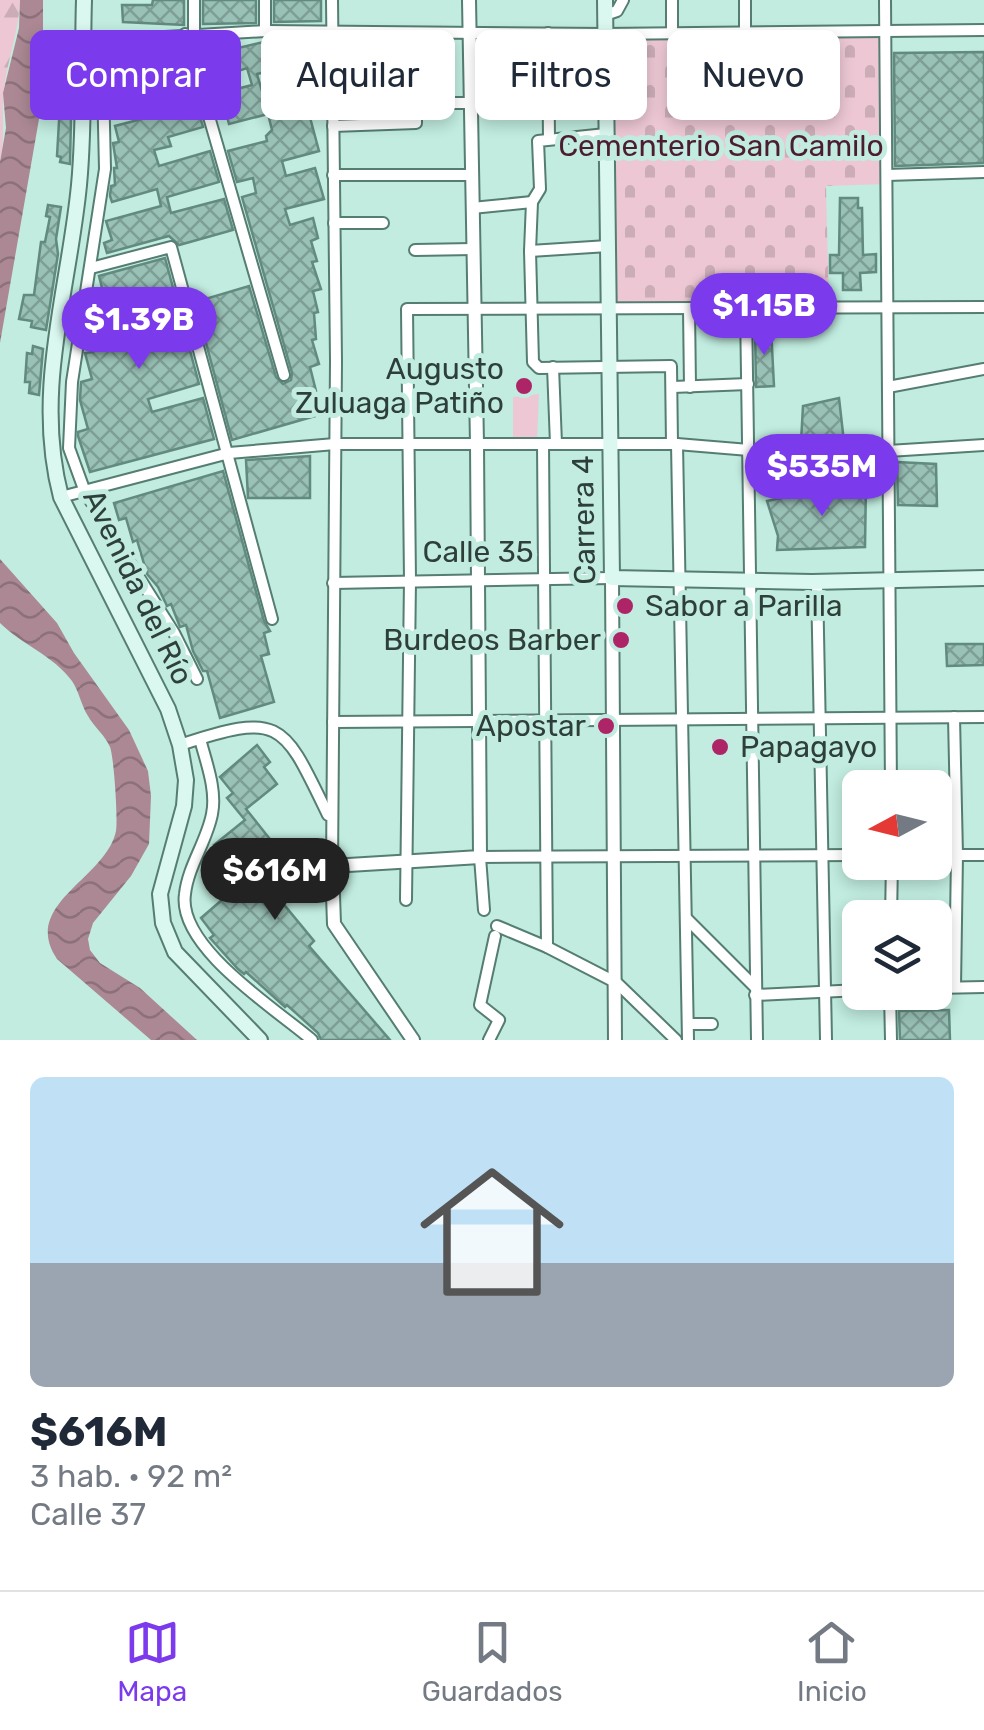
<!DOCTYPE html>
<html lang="es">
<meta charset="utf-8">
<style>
:root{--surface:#fff;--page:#f2f2f3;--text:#1f2937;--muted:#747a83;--line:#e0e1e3;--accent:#7c3aed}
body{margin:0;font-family:Rubik,sans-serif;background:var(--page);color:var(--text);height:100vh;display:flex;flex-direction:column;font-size:38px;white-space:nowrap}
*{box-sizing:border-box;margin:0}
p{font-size:32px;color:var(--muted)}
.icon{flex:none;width:55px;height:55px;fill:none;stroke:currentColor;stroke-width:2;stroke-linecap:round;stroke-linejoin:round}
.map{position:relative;height:1040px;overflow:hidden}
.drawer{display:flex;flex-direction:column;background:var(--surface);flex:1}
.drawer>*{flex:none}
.hud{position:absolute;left:30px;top:30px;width:925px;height:90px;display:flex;gap:20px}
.needle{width:65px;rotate:263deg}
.buttons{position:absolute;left:842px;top:770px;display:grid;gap:20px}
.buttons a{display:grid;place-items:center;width:110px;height:110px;border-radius:15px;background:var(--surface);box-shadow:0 5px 15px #0003;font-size:50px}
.price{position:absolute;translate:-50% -85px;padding:0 22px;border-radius:35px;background:var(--accent);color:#fff;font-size:32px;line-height:65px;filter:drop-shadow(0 2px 5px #0008)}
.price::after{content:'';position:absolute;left:50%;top:60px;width:30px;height:22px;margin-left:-15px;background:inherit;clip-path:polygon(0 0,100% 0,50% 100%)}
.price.selected{background:#222;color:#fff}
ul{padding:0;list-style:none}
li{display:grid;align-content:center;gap:20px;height:530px;padding:0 30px}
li+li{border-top:2px solid var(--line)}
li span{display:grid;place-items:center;height:310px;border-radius:15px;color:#555}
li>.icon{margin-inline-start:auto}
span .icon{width:180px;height:180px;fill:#fffc;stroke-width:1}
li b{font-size:42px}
.pill{padding:0 35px;border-radius:15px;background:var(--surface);box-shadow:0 5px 15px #0003;font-size:35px;line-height:90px}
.pill.selected{background:var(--accent);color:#fff}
.menu{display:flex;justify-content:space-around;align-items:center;height:140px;border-top:2px solid var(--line);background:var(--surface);font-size:28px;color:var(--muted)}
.menu a{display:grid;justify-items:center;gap:5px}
.menu .selected{color:var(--accent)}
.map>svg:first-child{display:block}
</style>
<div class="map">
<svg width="984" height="1040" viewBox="0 0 984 1040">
<defs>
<pattern id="forest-firs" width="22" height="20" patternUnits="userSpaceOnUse" patternTransform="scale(2.5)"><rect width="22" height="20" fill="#edc8d4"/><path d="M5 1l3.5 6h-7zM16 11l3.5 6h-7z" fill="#ccadb7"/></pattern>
<pattern id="cemetery-stones" width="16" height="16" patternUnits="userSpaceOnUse" patternTransform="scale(2.5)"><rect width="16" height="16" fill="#edc8d4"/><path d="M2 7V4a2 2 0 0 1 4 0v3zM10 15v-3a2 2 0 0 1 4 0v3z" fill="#ccadb7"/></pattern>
<pattern id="water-waves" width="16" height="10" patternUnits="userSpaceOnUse" patternTransform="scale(2.5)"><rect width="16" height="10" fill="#ab8894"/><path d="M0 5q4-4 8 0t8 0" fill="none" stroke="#8c717a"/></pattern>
<pattern id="building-cross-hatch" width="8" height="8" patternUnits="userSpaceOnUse" patternTransform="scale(2.5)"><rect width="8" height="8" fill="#99c1b6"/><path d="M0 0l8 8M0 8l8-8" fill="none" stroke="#7d9e95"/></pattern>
</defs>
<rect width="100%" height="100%" fill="#c1ecdf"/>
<polygon fill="#edc8d4" points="539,394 537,440 513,440 513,397"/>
<path fill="url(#forest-firs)" d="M 0,0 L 20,0 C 19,31 8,58 4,88 C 1,113 6,136 0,162 Z"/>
<polygon fill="url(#cemetery-stones)" points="885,29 887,184 826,186 829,308 608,308 605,34"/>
<g fill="url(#water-waves)">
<polygon points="20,0 43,0 43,96 0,343 0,162 6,128 3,93 19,28"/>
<path d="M 0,559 L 57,623 L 74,653 L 129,730 L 148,771 L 151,796 L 149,844 L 131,876 L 93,923 L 88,939 L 90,950 L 100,963 L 140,988 L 197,1040 L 151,1040 L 57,959 C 20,904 106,879 116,831 C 118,820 114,757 110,747 C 105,735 94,727 88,716 C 81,705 79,691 72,681 C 54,656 21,644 0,623 Z"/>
</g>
<g fill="url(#building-cross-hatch)" stroke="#628a7f" stroke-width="2.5">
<polygon points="153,0 184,0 184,25 123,22 122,5 152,5"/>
<polygon points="203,0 256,0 256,23 203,24"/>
<polygon points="274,0 321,0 321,21 274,22"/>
<polygon points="272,40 276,54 307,46 310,57 306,58 307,62 257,74 266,105 280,101 276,86 315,76 323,106 308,110 319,151 282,161 286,176 315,168 324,199 285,209 290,225 313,218 318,238 311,241 317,261 312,262 321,289 313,291 318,312 314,313 316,339 312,340 319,364 310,367 316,391 311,395 315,416 232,440 195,302 249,286 276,377 283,384 291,380 292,373 242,197 256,193 253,178 237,182 228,151 267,141 266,136 272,130 268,114 229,124 221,93 252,85 247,68 208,81 198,49 231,42 234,49"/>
<polygon points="180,50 189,80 163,88 167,104 194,96 203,127 168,137 171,146 154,150 159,166 210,151 219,182 167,197 171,213 224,199 233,230 179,245 169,236 107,253 104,243 112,240 106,221 161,206 157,189 112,202 110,196 111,186 115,185 114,168 117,168 113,143 119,142 115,126 153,116 149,100 119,108 112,77 148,67 149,58"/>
<polygon points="984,52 984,163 895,166 894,53"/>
<polygon points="62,69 72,71 70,164 60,162 61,157 57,156"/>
<polygon points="840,198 858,198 858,208 862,208 863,255 876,254 876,272 860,273 861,290 843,290 843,273 830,273 830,255 839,255"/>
<polygon points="48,205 61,207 56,239 58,254 46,330 31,327 32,321 19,319 24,295 34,295 41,242 45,242 50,217 46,216"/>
<polygon points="165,258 199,384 148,399 152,412 203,398 214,439 90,472 78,436 78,432 88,429 80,400 81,382 92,379 85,353 93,352 89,328 104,324 97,298 104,296 99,276"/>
<polygon points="771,328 774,386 756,387 755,329"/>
<polygon points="33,346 43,349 39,395 29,393 30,382 25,382 27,353 32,354"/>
<polygon points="839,398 844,442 801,442 803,406"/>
<polygon points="310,456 310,498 248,498 246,460"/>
<polygon points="897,462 936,464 937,506 898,505"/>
<polygon points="223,471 264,621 270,631 264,633 269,654 261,656 274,702 220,718 207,671 203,671 193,651 186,625 180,627 171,604 167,606 158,587 147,574 137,540 133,542 126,518 119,520 114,503"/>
<polygon points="866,481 865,547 777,550 778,536 767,501"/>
<polygon points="946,644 984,644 984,665 947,666"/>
<polygon points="257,745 270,762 264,767 277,784 246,809 277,848 253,867 314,941 309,946 390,1040 321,1040 318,1033 287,1005 285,1007 246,972 244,974 238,969 210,938 214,935 201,918 230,893 216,875 227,862 214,845 245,820 227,798 233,793 220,777"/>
<polygon points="949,1010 950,1040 900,1040 899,1011"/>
</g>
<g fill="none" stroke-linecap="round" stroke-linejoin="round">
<g stroke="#557d72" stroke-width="14">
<g id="minor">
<polyline points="194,0 194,34"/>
<polyline points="332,0 336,361 332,866"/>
<polyline points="672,0 672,32"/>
<polyline points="745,0 745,31"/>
<polyline points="885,0 891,788"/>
<polyline points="605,15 617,11 623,0"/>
<polyline points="265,31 265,0"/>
<polyline points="548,33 549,139"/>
<polyline points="185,34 284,375"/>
<polyline points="102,40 105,169 72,382 69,448 85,492 174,633 197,679"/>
<polyline points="82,42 265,31 605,34 984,30"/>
<polyline points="332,82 416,82 416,123 333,126"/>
<polyline points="470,91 548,91"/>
<polyline points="417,103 470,103"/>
<polyline points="606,134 538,141 540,189 532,202 530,251 533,362 539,368 671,366 672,444"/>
<polyline points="333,175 471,175"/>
<polyline points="887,175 984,172"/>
<polyline points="472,208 532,202"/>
<polyline points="334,223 383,223"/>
<polyline points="415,250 473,249"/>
<polyline points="530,251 608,246"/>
<polyline points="91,268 171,247 272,619"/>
<polyline points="746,308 757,1040"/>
<polyline points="689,309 690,387"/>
<polyline points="553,367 556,444"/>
<polyline points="673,387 748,384"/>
<polyline points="888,387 984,369"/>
<polyline points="543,444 547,947"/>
<polyline points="677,444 688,1040"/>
<polyline points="61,497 229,453 335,444 677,444 749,450 888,451 984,445"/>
<polyline points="817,582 826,1040"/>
<polyline points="333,583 612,578"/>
<polyline points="954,717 957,855 955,987"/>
<polyline points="333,722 984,717"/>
<path d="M 200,739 C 206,762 217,790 212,814 C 207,841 188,866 185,894 C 177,947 276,1009 312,1040"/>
<path d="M 180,745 C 282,711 283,722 328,815"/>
<polyline points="935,855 984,855"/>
<polyline points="406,900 410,580 407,309 984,307"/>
<polyline points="484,910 480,857 860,855"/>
<polyline points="891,918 892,862"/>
<polyline points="687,919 755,987"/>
<polyline points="497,926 547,947 617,983 676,1040"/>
<polyline points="935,988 984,987"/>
<polyline points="890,992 891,1040"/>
<polyline points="755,995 860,990"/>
<polyline points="688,1024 712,1024"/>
<polyline points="489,1040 499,1020 480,1005 495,936"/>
</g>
</g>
<g stroke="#557d72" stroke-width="16">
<g id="tertiary">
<polyline points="612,578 615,1040"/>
<polyline points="413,1040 334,924 332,866 480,857 477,444 469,0"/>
</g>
</g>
<g stroke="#557d72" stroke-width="18">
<g id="secondary">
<path d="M 84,0 C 82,61 85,123 79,185 C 69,290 33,391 61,497 L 168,709 L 180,745 L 186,780 L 184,806 L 160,894 L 163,923 L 175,952 L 260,1040"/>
<polyline points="605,0 612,578 812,582 984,578"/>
</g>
</g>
<use href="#minor" stroke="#fff" stroke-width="10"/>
<use href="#tertiary" stroke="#fff" stroke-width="12"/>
<use href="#secondary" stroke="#daf8f0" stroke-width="14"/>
</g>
<g fill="#ad2467" stroke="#c1ecdf" stroke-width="4">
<circle cx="524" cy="386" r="10"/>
<circle cx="625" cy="606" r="10"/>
<circle cx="621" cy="640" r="10"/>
<circle cx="606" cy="726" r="10"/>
<circle cx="720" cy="747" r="10"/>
</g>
<g text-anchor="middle" stroke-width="10" stroke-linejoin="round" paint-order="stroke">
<g font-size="30" fill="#4c1c30" stroke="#c1ecdf">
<text x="721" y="156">Cementerio San Camilo</text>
</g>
<g font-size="30" fill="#2e3f3a" stroke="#c1ecdf" text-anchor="end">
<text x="504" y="379">Augusto<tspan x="504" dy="34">Zuluaga Patiño</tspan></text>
<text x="645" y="616" text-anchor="start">Sabor a Parilla</text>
<text x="601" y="650">Burdeos Barber</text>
<text x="586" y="736">Apostar</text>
<text x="740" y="757" text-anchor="start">Papagayo</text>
</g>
<g font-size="30" fill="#2e3f3a" stroke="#c1ecdf">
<text transform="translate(584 520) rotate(-91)" y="10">Carrera 4</text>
<text x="478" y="562">Calle 35</text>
<text transform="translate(138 587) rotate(64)" y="10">Avenida del Río</text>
</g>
</g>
</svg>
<div class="buttons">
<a><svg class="needle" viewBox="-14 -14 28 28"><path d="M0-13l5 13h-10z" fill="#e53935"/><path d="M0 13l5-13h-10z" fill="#747a83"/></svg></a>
<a><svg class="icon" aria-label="layers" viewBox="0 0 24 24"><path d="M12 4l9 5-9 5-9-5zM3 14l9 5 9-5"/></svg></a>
</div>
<b class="price" style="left:764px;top:358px">$1.15B</b>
<b class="price" style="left:139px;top:372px">$1.39B</b>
<b class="price" style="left:822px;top:519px">$535M</b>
<b class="price selected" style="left:275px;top:923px">$616M</b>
<div class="hud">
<a class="pill selected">Comprar</a>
<a class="pill">Alquilar</a>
<a class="pill">Filtros</a>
<a class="pill">Nuevo</a>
</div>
</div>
<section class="drawer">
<ul>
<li><span style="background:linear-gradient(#bfe0f5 60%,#9aa5b1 0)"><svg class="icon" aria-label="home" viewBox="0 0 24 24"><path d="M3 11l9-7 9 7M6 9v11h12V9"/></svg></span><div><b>$616M</b><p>3 hab. · 92 m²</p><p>Calle 37</p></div></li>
</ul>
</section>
<nav class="menu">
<a class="selected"><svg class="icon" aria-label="map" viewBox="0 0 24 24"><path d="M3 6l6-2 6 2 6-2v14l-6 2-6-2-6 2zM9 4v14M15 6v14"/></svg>Mapa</a>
<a><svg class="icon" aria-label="saved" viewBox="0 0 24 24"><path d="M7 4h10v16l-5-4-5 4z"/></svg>Guardados</a>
<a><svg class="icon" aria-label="home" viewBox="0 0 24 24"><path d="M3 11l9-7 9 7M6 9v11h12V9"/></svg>Inicio</a>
</nav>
